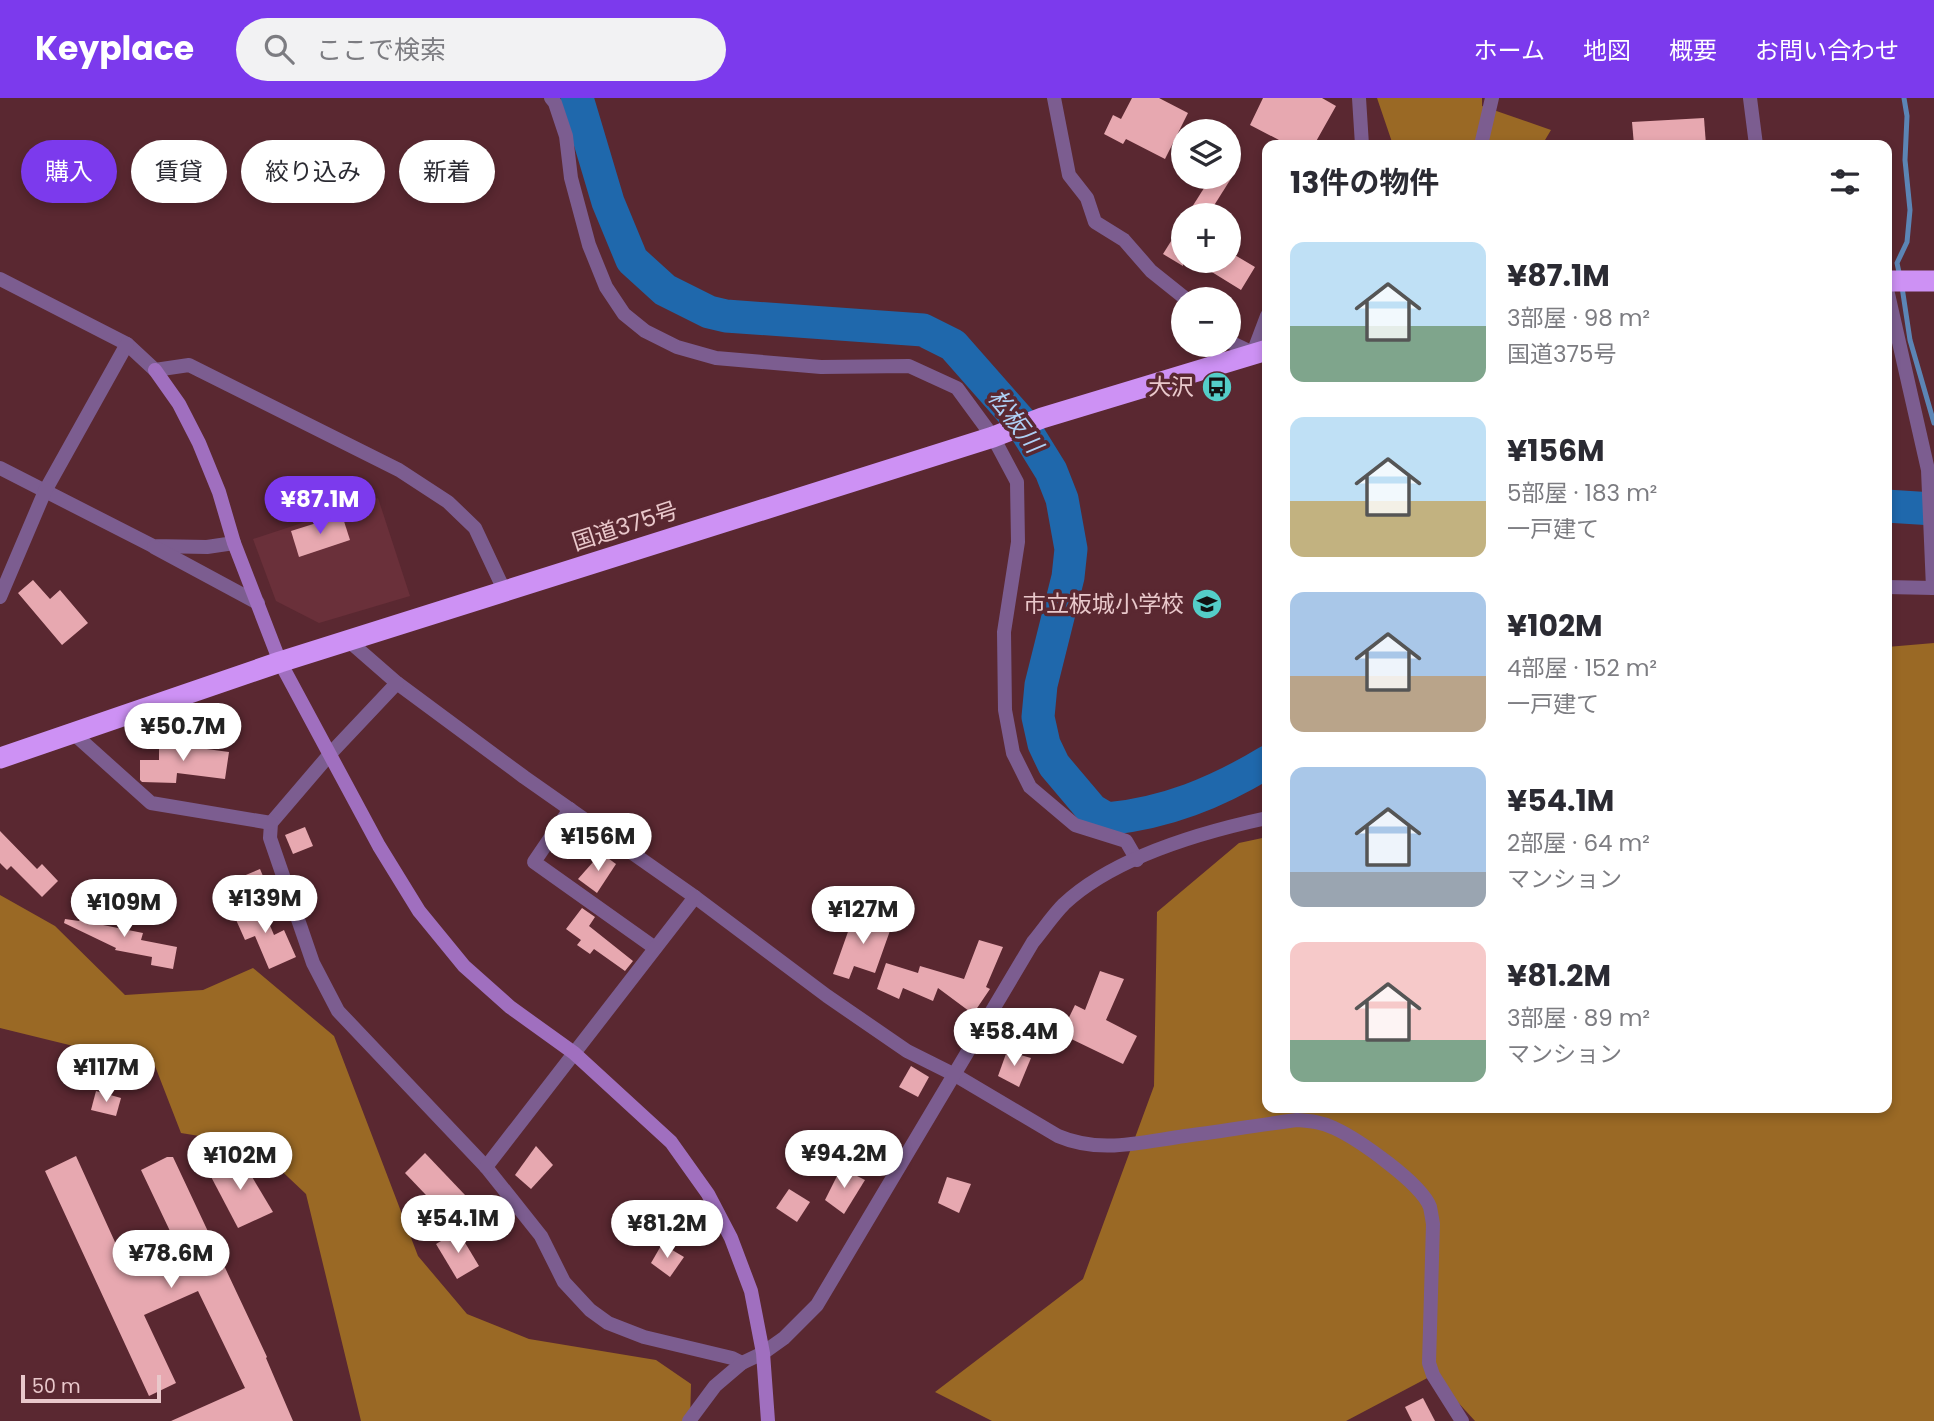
<!DOCTYPE html>
<html lang="ja">
<meta charset="utf-8">
<style>
:root{--surface:#fff;--page:#f2f2f3;--text:#2b2b33;--muted:#7c7c81;--accent:#7c3aed}
body{margin:0;font-family:Poppins,"Noto Sans JP",sans-serif;background:var(--page);color:var(--text);height:100vh;display:flex;flex-direction:column;font-size:26px;white-space:nowrap}
*{box-sizing:border-box;margin:0}
p{font-size:23px;color:var(--muted)}
.icon{flex:none;width:38px;height:38px;fill:none;stroke:currentColor;stroke-width:2;stroke-linecap:round;stroke-linejoin:round}
.map{position:relative;flex:1;overflow:hidden}
.side{position:absolute;left:1262px;top:42px;width:630px;height:973px;display:flex;flex-direction:column;background:var(--surface);border-radius:14px;box-shadow:0 4px 10px #0003}
.side>*{flex:none}
.top-card{position:absolute;left:21px;top:42px;width:665px;height:63px;display:flex;gap:14px}
.controls{position:absolute;left:1171px;top:21px;display:grid;gap:14px}
.controls a{display:grid;place-items:center;width:70px;height:70px;border-radius:50%;background:var(--surface);box-shadow:0 4px 10px #0003;font-size:35px}
.scale{position:absolute;left:21px;bottom:18px;width:140px;box-sizing:border-box;padding-left:7px;border:4px solid #e9c8cb;border-top:0;font-size:19px;line-height:24px;white-space:nowrap;color:#e9c8cb;-webkit-text-stroke:5px #5a2831;paint-order:stroke}
.price{position:absolute;translate:-50% -60px;padding:0 16px;border-radius:24px;background:#fff;color:#222;font-size:23px;line-height:46px;filter:drop-shadow(0 2px 4px #0008)}
.price::after{content:'';position:absolute;left:50%;top:42px;width:21px;height:16px;margin-left:-10px;background:inherit;clip-path:polygon(0 0,100% 0,50% 100%)}
.price.current{background:var(--accent);color:#fff}
ul{padding:0;list-style:none}
li{display:flex;align-items:center;gap:21px;height:175px;padding:0 28px}
li span{display:grid;place-items:center;flex:none;width:196px;height:140px;border-radius:14px;color:#555}
li>.icon{margin-inline-start:auto}
span .icon{width:84px;height:84px;fill:#fffc;stroke-width:1}
li b{font-size:30px}
h2{display:flex;justify-content:space-between;align-items:center;height:84px;padding:0 28px;font-size:30px}
.pill{padding:0 24px;border-radius:32px;background:var(--surface);box-shadow:0 4px 10px #0003;font-size:24px;line-height:63px}
.pill.current{background:var(--accent);color:#fff}
header{display:flex;align-items:center;gap:42px;box-sizing:border-box;height:98px;padding:0 35px;background:var(--accent);color:#fff}
header strong{font-size:33px}
nav{display:flex;gap:38px;margin-inline-start:auto;font-size:24px}
.search{width:490px;height:63px;background:var(--page);display:flex;align-items:center;gap:18px;box-sizing:border-box;padding:0 24px;border-radius:38px;color:var(--muted);font-size:26px}
.map>svg:first-child{display:block}
</style>
<header>
<strong>Keyplace</strong>
<div class="search"><svg class="icon" aria-label="search" viewBox="0 0 24 24"><circle cx="10" cy="10" r="6"/><path d="M15 15l6 6"/></svg>ここで検索</div>
<nav><a>ホーム</a><a>地図</a><a>概要</a><a>お問い合わせ</a></nav>
</header>
<div class="map">
<svg width="1934" height="1323" viewBox="0 0 1934 1323">
<rect width="100%" height="100%" fill="#5a2831"/>
<polygon fill="#6a303a" points="378,400 410,498 319,525 276,503 253,441"/>
<g fill="#9a6925">
<polygon points="1377,0 1482,0 1482,8 1551,32 1542,47 1393,47"/>
<polygon points="1934,545 1934,1323 1475,1323 1433,1277 1346,1323 992,1323 935,1294 1083,1181 1154,988 1157,814 1239,745 1267,739 1267,1010 1886,1010 1887,549"/>
<polygon points="0,797 55,828 125,897 203,892 253,870 334,938 418,1158 467,1216 529,1241 656,1262 691,1286 690,1323 361,1323 306,1096 254,1047 181,1035 155,968 0,930"/>
</g>
<g fill="none" stroke-linecap="round" stroke-linejoin="round">
<g stroke="#5c85b5" stroke-width="5">
<polyline points="1900,179 1897,165 1907,144 1910,112 1905,62 1907,18 1904,0"/>
<polyline points="1902,189 1910,242 1934,325"/>
</g>
<g stroke="#1f68ac" stroke-width="33">
<path d="M 577,0 L 608,104 L 632,162 L 665,192 L 709,214 L 726,218 L 923,232 L 953,247 L 1020,323 L 1051,373 L 1062,401 L 1071,451 L 1068,479 L 1041,587 L 1038,619 L 1044,646 L 1054,667 L 1092,712 L 1107,721 C 1166,715 1216,695 1267,664"/>
<polyline points="1886,408 1934,411"/>
</g>
</g>
<g fill="#e7a8b0">
<polygon points="1132,0 1159,0 1188,15 1165,61 1126,41 1123,46 1104,36 1113,17 1121,21"/>
<polygon points="1263,0 1322,0 1336,8 1314,47 1277,47 1279,42 1250,27"/>
<polygon points="1704,20 1706,47 1634,47 1632,24"/>
<polygon points="1211,79 1232,79 1208,117 1187,117"/>
<polygon points="1183,124 1183,168 1163,156"/>
<polygon points="1228,153 1255,169 1241,192 1194,163 1228,163"/>
<polygon points="342,417 350,442 299,459 291,433"/>
<polygon points="33,482 50,501 60,492 88,525 62,547 18,495"/>
<polygon points="159,640 177,640 177,647 229,654 225,681 177,675 176,685 142,684 140,682 140,662 159,662"/>
<polygon points="305,729 313,748 293,756 285,737"/>
<polygon points="0,733 37,771 42,766 58,783 42,799 11,768 7,772 0,765"/>
<polygon points="601,755 616,766 597,795 578,781"/>
<polygon points="260,771 268,790 248,798 241,779"/>
<polygon points="260,804 274,837 284,832 296,859 269,871 255,838 245,842 233,815"/>
<polygon points="85,810 106,820 103,827 143,835 141,842 177,849 173,871 151,867 152,859 115,852 116,850 64,825 65,821 79,823"/>
<polygon points="582,810 595,819 589,828 633,863 625,873 594,851 590,856 577,847 581,842 566,831"/>
<polygon points="855,814 892,827 875,875 854,868 849,881 833,876"/>
<polygon points="979,842 1003,849 986,889 990,891 973,916 938,890 933,903 903,890 899,901 877,891 886,865 918,875 920,868 964,881"/>
<polygon points="1100,873 1124,881 1106,922 1137,938 1123,966 1061,936 1075,907 1085,912"/>
<polygon points="1007,953 1031,960 1019,989 998,978"/>
<polygon points="911,968 929,979 918,999 899,989"/>
<polygon points="96,993 121,1000 116,1018 91,1012"/>
<polygon points="536,1048 553,1067 531,1091 515,1077"/>
<polygon points="425,1055 465,1097 445,1117 405,1075"/>
<polygon points="239,1057 273,1114 238,1130 208,1073"/>
<polygon points="76,1058 129,1175 179,1152 141,1072 167,1059 173,1059 267,1259 266,1260 293,1323 171,1323 245,1290 198,1193 144,1217 176,1285 149,1298 45,1073"/>
<polygon points="841,1070 865,1082 844,1116 825,1102"/>
<polygon points="947,1079 971,1086 959,1115 938,1105"/>
<polygon points="789,1091 810,1104 797,1124 776,1110"/>
<polygon points="458,1133 479,1168 457,1181 436,1146"/>
<polygon points="662,1146 684,1159 670,1179 651,1165"/>
<polygon points="1423,1300 1435,1323 1412,1323 1405,1309"/>
</g>
<g fill="none" stroke-linecap="round" stroke-linejoin="round">
<g stroke="#7c5d90" stroke-width="14">
<polyline points="551,0 555,5 566,38 571,80 589,147 606,189 624,216 645,233 677,249 716,260 821,269 909,268 957,290 993,339 1017,384 1018,444 1004,534 1005,612 1013,655 1030,689 1075,727 1126,743 1137,762"/>
<polyline points="1054,0 1069,77 1087,100 1095,124 1124,142 1151,173 1186,201"/>
<polyline points="1359,0 1362,47"/>
<polyline points="1750,0 1756,47"/>
<polyline points="1481,47 1492,0"/>
<polyline points="0,181 127,246 155,272 189,267 399,372 448,404 475,430 505,494"/>
<polyline points="1886,187 1928,372 1933,490"/>
<polyline points="1228,243 1253,255 1267,218"/>
<polyline points="0,370 153,448 207,449 234,445"/>
<polyline points="154,449 258,505"/>
<polyline points="1886,489 1934,490"/>
<polyline points="0,499 45,393 127,246"/>
<path d="M 350,544 L 397,585 L 524,679 L 695,799 L 827,898 L 907,953 L 955,977 L 1058,1038 C 1100,1056 1141,1044 1185,1038 C 1222,1033 1259,1027 1297,1022 C 1310,1023 1322,1024 1334,1030 C 1358,1041 1421,1085 1430,1109 C 1431,1114 1432,1120 1433,1126 L 1429,1265 L 1433,1277 L 1462,1323"/>
<polyline points="397,585 330,656 271,725 270,740 313,865 338,913 486,1069 541,1138 564,1184 590,1212 608,1225 644,1239 732,1260 742,1265"/>
<polyline points="73,635 151,705 271,725"/>
<polyline points="570,711 534,764 655,850"/>
<polyline points="486,1069 695,799"/>
<path d="M 689,1323 L 715,1288 L 742,1265 L 763,1255 L 784,1240 L 817,1207 L 1033,844 C 1043,832 1053,817 1064,806 C 1113,760 1202,734 1267,720"/>
</g>
<polyline stroke="#a06fbf" stroke-width="14" points="155,272 179,306 199,345 219,394 234,445 280,564 379,748 419,813 464,868 510,909 574,955 671,1044 708,1096 731,1140 751,1193 763,1255 768,1323"/>
<g stroke="#cd91f4" stroke-width="21">
<polyline points="1886,183 1934,183"/>
<polyline points="0,660 280,564 993,339 1042,320 1267,252"/>
</g>
</g>
<defs>
<g id="bus-disc" transform="scale(1.575)"><circle r="9.5" fill="#54cdc8" stroke="#5a2831"/><path d="M-5-6H5V4H4V6H2V4H-2V6H-4V4H-5ZM-3.5-4V0h7V-4ZM-3.5 1.2v1.5H-2V1.2ZM2 1.2v1.5H3.5V1.2Z" fill="#111"/></g>
<g id="school-disc" transform="scale(1.575)"><circle r="9.5" fill="#54cdc8" stroke="#5a2831"/><path d="M0-5L7-2L0 1L-7-2ZM-4 1L0 2.5L4 1V4Q0 6-4 4Z" fill="#111"/></g>
</defs>
<g fill-rule="evenodd">
<use href="#bus-disc" x="1217" y="289"/>
<use href="#school-disc" x="1207" y="506"/>
</g>
<g text-anchor="middle" stroke-width="7" stroke-linejoin="round" paint-order="stroke">
<g font-size="23" fill="#e9c8cb" stroke="#5a2831" text-anchor="end">
<text x="1194" y="297">大沢</text>
<text x="1184" y="514">市立板城小学校</text>
</g>
<g font-size="23" fill="#e9c8cb" stroke="#5a2831">
<text transform="translate(625 428) rotate(-18)" y="8">国道375号</text>
</g>
<g font-size="24" font-style="italic" fill="#aed0f5" stroke="#5a2831">
<text transform="translate(1015 323) rotate(53)" y="8">松板川</text>
</g>
</g>
</svg>
<div class="controls">
<a><svg class="icon" aria-label="layers" viewBox="0 0 24 24"><path d="M12 4l9 5-9 5-9-5zM3 14l9 5 9-5"/></svg></a>
<a>+</a>
<a>−</a>
</div>
<div class="scale">50 m</div>
<b class="price current" style="left:320px;top:438px">¥87.1M</b>
<b class="price" style="left:183px;top:665px">¥50.7M</b>
<b class="price" style="left:598px;top:775px">¥156M</b>
<b class="price" style="left:265px;top:837px">¥139M</b>
<b class="price" style="left:124px;top:841px">¥109M</b>
<b class="price" style="left:863px;top:848px">¥127M</b>
<b class="price" style="left:1014px;top:970px">¥58.4M</b>
<b class="price" style="left:106px;top:1006px">¥117M</b>
<b class="price" style="left:844px;top:1092px">¥94.2M</b>
<b class="price" style="left:240px;top:1094px">¥102M</b>
<b class="price" style="left:458px;top:1157px">¥54.1M</b>
<b class="price" style="left:667px;top:1162px">¥81.2M</b>
<b class="price" style="left:171px;top:1192px">¥78.6M</b>
<div class="top-card">
<a class="pill current">購入</a>
<a class="pill">賃貸</a>
<a class="pill">絞り込み</a>
<a class="pill">新着</a>
</div>
<section class="side">
<h2>13件の物件<svg class="icon" aria-label="filters" viewBox="0 0 24 24"><path d="M4 7h16M4 17h16"/><circle cx="9" cy="7" r="2"/><circle cx="15" cy="17" r="2"/></svg></h2>
<ul>
<li><span style="background:linear-gradient(#bfe0f5 60%,#7fa58c 0)"><svg class="icon" aria-label="home" viewBox="0 0 24 24"><path d="M3 11l9-7 9 7M6 9v11h12V9"/></svg></span><div><b>¥87.1M</b><p>3部屋 · 98 m²</p><p>国道375号</p></div></li>
<li><span style="background:linear-gradient(#bfe0f5 60%,#c2b280 0)"><svg class="icon" aria-label="home" viewBox="0 0 24 24"><path d="M3 11l9-7 9 7M6 9v11h12V9"/></svg></span><div><b>¥156M</b><p>5部屋 · 183 m²</p><p>一戸建て</p></div></li>
<li><span style="background:linear-gradient(#a9c7e8 60%,#b9a48a 0)"><svg class="icon" aria-label="home" viewBox="0 0 24 24"><path d="M3 11l9-7 9 7M6 9v11h12V9"/></svg></span><div><b>¥102M</b><p>4部屋 · 152 m²</p><p>一戸建て</p></div></li>
<li><span style="background:linear-gradient(#a9c7e8 75%,#9aa5b1 0)"><svg class="icon" aria-label="home" viewBox="0 0 24 24"><path d="M3 11l9-7 9 7M6 9v11h12V9"/></svg></span><div><b>¥54.1M</b><p>2部屋 · 64 m²</p><p>マンション</p></div></li>
<li><span style="background:linear-gradient(#f6c9c9 70%,#7fa58c 0)"><svg class="icon" aria-label="home" viewBox="0 0 24 24"><path d="M3 11l9-7 9 7M6 9v11h12V9"/></svg></span><div><b>¥81.2M</b><p>3部屋 · 89 m²</p><p>マンション</p></div></li>
</ul>
</section>
</div>
